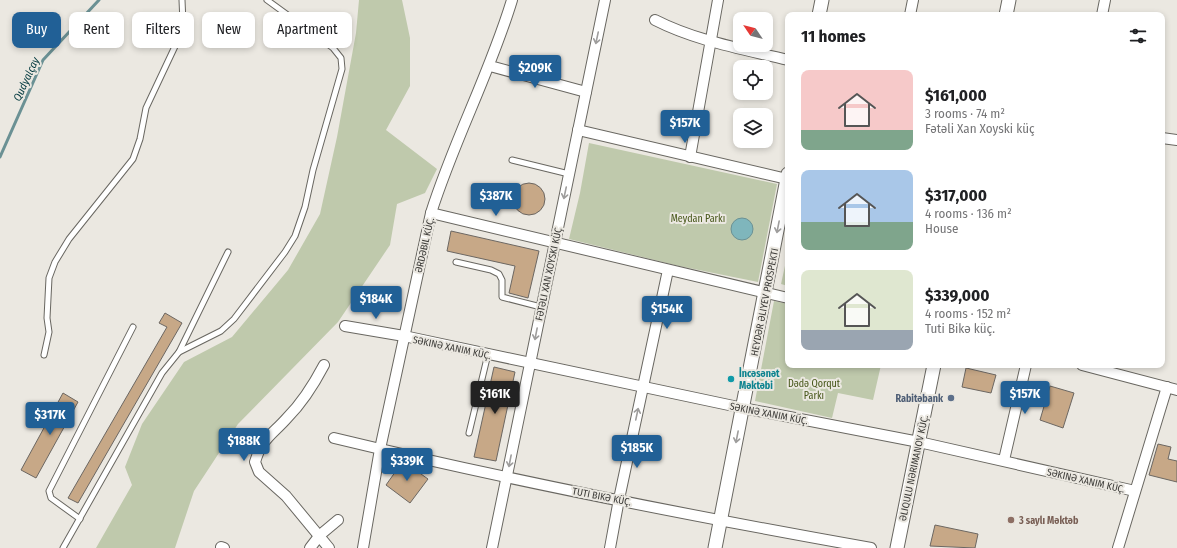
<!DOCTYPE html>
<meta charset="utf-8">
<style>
:root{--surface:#fff;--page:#f6f6f6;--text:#202124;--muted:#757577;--accent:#216096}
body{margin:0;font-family:"Fira Sans Condensed",sans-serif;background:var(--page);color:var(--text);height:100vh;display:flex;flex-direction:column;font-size:15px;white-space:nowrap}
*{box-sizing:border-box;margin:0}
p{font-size:13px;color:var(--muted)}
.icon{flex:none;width:22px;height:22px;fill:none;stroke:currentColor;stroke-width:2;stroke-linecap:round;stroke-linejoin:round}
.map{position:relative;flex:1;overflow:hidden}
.drawer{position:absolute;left:785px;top:12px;width:380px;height:356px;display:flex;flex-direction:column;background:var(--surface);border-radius:8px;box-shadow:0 2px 6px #0003}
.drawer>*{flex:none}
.top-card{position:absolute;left:12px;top:12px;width:380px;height:36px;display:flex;gap:8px}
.needle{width:26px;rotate:305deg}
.tools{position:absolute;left:733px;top:12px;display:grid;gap:8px}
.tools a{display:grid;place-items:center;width:40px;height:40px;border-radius:8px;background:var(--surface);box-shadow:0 2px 6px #0003;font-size:20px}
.price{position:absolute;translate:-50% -34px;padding:0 9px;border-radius:4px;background:var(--accent);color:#fff;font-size:13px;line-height:26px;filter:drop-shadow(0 1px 2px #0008)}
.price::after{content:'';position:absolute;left:50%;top:24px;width:12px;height:9px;margin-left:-6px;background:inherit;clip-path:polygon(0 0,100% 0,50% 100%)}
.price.active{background:#222;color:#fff}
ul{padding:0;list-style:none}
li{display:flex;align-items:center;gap:12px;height:100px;padding:0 16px}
li span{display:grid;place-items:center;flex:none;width:112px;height:80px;border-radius:8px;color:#555}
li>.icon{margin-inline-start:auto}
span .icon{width:48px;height:48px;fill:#fffc;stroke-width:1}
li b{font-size:17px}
h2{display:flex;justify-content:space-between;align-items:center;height:48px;padding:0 16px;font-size:17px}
.tag{padding:0 14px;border-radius:8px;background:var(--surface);box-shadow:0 2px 6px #0003;font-size:14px;line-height:36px}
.tag.active{background:var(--accent);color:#fff}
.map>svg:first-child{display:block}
</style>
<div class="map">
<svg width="1177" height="548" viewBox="0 0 1177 548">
<rect width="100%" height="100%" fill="#ebe8e1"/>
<g fill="#bfc9ac">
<polygon points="359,0 402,0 410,38 410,86 386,130 437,169 425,193 397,204 390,245 338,322 238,424 194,491 175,548 96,548 132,485 125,467 142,424 184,362 232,337 288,270 320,214 337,137 356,33"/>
<polygon points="589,143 777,184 758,282 679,266 569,239 580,193"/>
<polygon points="788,252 788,286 781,284"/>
<polygon points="774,301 788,304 788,365 881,365 873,400 838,393 832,418 755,401"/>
</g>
<circle fill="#7fb6bc" stroke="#6b9194" cx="742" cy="229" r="11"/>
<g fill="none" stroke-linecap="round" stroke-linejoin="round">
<polyline stroke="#6b9194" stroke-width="3" points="0,157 43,60 99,0"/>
</g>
<g fill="#c7a887" stroke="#6c6762">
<circle cx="529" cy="199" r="16"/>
<polygon points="451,231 539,251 528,298 509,293 515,266 447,251"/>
<polygon points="165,313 182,323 78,503 68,498 167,327 159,323"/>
<polygon points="494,367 515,372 496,461 474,457"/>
<polygon points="966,368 996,375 991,393 962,387"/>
<polygon points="1050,386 1074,393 1063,428 1040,420"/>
<polygon points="63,393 78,402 36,478 21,470"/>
<polygon points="1158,444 1171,447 1168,459 1177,461 1177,482 1149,475"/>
<polygon points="403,461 428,479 410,503 386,485"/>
<polygon points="935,525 978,534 975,548 930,546"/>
</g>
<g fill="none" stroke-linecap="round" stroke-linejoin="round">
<g stroke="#696761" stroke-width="7">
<g id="service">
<polyline points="512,160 569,174"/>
<polyline points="456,262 491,270 499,274 502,280 502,297 541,307"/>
<polyline points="179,352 228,252"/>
<polyline points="44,355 49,332 47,318 49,278 55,262 69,239 133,159 140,139 146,108 178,40 183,23 182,0"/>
<polyline points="469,433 488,354"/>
<polyline points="80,519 51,498 49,491 133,327"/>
<polyline points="63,548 162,373 179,352 221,331 234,319 285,252 295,236 305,207 313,170 342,69 341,58 333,48 267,0"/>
</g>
</g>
<g stroke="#696761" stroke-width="12">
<g id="minor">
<polyline points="910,15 913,0"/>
<polyline points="1102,15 1105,0"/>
<path d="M 655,20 C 696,41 743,49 788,60"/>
<polyline points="490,66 586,92"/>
<polyline points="578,130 787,179"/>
<polyline points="1162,138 1177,140"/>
<polyline points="690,157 718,0"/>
<polyline points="431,213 788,298"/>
<polyline points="345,326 404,336 743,408 919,442 1135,491"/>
<path d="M 324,365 C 314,384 302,403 287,418 C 272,435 262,438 255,462 L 259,472 L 286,496 L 329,548"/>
<polyline points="1082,365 1177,390"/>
<path d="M 334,438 C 512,481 691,516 871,548"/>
<polyline points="1004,460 1026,365"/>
<polyline points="221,547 224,548"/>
<polyline points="310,548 320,535 338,520"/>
<path d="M 363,548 L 380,449 L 431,213 C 454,140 490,73 512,0"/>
<polyline points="492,548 605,0"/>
<polyline points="610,548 619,499 668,270"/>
<polyline points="1118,548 1167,387"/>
</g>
</g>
<g stroke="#696761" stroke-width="15">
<g id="tertiary">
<polyline points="819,15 822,0"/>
<polyline points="1006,15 1009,0"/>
<polyline points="715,548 788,174"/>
<polyline points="897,548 934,365"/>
</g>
</g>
<use href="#service" stroke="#fff" stroke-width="5"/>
<use href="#minor" stroke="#fff" stroke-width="10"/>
<use href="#tertiary" stroke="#fff" stroke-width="13"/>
</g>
<defs><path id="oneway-shaft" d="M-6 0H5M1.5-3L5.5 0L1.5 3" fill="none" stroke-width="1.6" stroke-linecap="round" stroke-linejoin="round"/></defs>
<g stroke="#9e9d9c">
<use href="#oneway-shaft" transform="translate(597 38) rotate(102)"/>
<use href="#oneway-shaft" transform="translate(565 193) rotate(102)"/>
<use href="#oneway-shaft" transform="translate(778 227) rotate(101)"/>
<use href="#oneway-shaft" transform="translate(536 334) rotate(101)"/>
<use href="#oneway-shaft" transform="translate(637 414) rotate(-78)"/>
<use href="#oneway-shaft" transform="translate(737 437) rotate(101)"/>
<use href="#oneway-shaft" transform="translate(510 461) rotate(101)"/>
</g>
<circle fill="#0f9aa8" stroke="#ebe8e1" stroke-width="1.5" cx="731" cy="379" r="4"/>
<circle fill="#5c6f8a" stroke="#ebe8e1" stroke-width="1.5" cx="951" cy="398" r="4"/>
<circle fill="#8d6e63" stroke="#ebe8e1" stroke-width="1.5" cx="1011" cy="520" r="4"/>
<g text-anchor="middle" stroke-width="4" stroke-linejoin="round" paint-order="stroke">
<g font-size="10" fill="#455517" stroke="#ebe8e1">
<text x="698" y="222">Meydan Parkı</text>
<text x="814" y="387">Dədə Qorqut<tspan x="814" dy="12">Parkı</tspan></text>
</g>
<g font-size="10" fill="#3c3b38" stroke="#ebe8e1">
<text transform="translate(424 245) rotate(-77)" y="4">ƏRDƏBIL KÜÇ.</text>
<text transform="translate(548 274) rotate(-78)" y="4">FƏTƏLI XAN XOYSKI KÜÇ</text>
<text transform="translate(764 302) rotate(-79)" y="4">HEYDƏR ƏLIYEV PROSPEKTI</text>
<text transform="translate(452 347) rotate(12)" y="4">SƏKINƏ XANIM KÜÇ.</text>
<text transform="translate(769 413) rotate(11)" y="4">SƏKINƏ XANIM KÜÇ.</text>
<text transform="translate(913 468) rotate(-78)" y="4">ƏLIQULU NƏRIMANOV KÜÇ.</text>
<text transform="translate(1086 480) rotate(13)" y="4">SƏKINƏ XANIM KÜÇ.</text>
<text transform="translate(602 496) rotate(11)" y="4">TUTI BIKƏ KÜÇ.</text>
</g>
<g font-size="10" font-weight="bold" fill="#0d838f" stroke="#ebe8e1" text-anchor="start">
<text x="739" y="377">İncəsənət<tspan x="739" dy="12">Məktəbi</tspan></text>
</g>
<g font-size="10" font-weight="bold" fill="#4e5e75" stroke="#ebe8e1" text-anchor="end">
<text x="943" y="402">Rabitəbank</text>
</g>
<g font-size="10" font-weight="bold" fill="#785e54" stroke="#ebe8e1" text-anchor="start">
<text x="1019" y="524">3 saylı Məktəb</text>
</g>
<g font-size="11" font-style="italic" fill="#02393e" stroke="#ebe8e1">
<text transform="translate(26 79) rotate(-65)" y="4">Qudyalçay</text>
</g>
</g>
</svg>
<div class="tools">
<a><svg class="needle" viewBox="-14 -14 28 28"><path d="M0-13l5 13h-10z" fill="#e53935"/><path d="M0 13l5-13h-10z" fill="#757577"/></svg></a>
<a><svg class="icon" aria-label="locate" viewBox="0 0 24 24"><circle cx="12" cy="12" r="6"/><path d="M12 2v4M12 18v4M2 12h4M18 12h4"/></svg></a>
<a><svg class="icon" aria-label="layers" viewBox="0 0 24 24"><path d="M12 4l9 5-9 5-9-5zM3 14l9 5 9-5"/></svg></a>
</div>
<b class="price" style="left:535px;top:89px">$209K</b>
<b class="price" style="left:685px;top:144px">$157K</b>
<b class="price" style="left:496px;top:217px">$387K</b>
<b class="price" style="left:376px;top:320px">$184K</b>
<b class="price" style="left:667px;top:330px">$154K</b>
<b class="price active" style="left:495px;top:415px">$161K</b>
<b class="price" style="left:1025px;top:415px">$157K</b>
<b class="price" style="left:50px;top:436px">$317K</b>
<b class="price" style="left:244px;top:462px">$188K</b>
<b class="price" style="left:637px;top:469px">$185K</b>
<b class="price" style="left:407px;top:482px">$339K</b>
<div class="top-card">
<a class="tag active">Buy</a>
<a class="tag">Rent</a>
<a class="tag">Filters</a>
<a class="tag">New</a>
<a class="tag">Apartment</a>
</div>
<section class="drawer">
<h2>11 homes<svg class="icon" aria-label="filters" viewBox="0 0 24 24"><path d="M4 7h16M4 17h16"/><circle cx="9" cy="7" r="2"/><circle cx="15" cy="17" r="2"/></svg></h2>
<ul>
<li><span style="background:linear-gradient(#f6c9c9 75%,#7fa58c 0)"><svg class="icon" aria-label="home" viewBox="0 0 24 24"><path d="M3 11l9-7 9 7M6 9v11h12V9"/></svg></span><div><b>$161,000</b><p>3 rooms · 74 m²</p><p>Fətəli Xan Xoyski küç</p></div></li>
<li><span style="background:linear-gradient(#a9c7e8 65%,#7fa58c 0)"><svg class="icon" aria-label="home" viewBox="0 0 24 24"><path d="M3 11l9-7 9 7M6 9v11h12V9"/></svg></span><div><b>$317,000</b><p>4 rooms · 136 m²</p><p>House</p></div></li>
<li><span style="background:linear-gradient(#dfe7d0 75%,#9aa5b1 0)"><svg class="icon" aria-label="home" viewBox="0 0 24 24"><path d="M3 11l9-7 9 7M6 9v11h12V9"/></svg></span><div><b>$339,000</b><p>4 rooms · 152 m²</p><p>Tuti Bikə küç.</p></div></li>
</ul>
</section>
</div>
